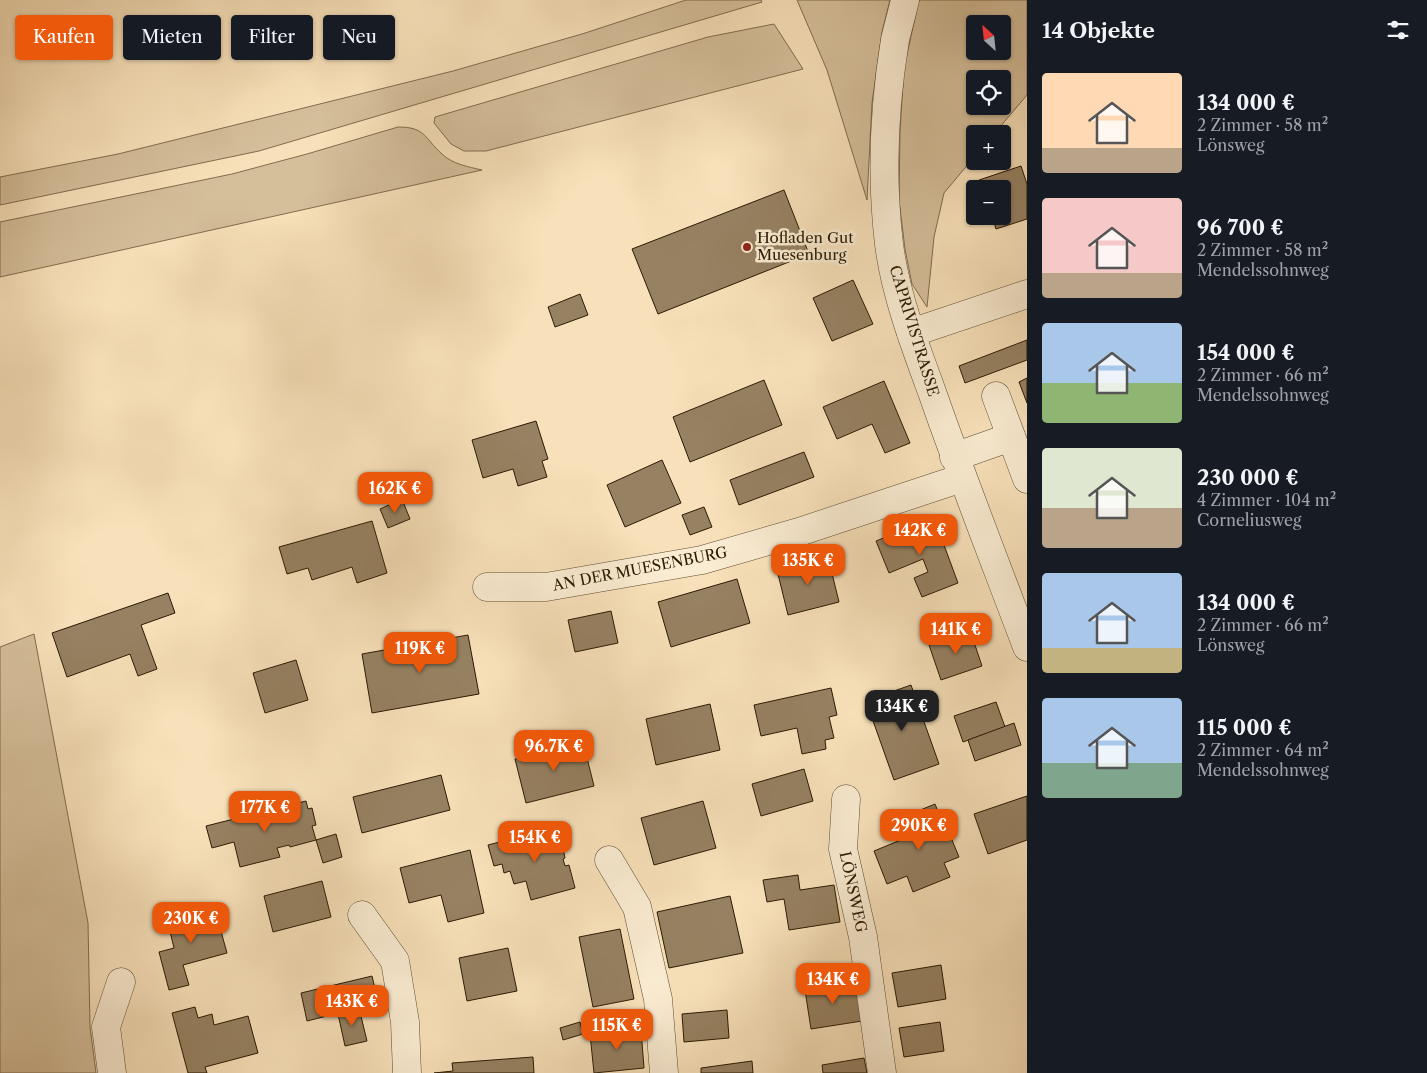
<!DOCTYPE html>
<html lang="de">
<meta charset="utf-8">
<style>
:root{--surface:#171b24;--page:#20242c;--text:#f1f3f6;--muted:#9ea1a6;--accent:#ea580c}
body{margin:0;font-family:"Libre Caslon Text",serif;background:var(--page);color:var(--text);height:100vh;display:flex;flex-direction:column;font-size:19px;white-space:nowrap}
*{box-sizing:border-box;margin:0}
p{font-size:16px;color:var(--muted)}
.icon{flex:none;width:28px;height:28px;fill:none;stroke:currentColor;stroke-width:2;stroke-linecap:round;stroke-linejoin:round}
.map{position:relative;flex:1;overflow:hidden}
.side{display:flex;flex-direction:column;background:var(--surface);width:400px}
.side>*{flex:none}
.guide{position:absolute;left:15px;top:15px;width:475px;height:45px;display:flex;gap:10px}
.needle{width:32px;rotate:333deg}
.controls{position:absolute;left:966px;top:15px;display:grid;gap:10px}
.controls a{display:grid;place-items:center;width:45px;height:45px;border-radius:5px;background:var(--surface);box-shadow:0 1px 4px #0004;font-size:25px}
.price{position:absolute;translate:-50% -42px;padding:0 11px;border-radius:10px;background:var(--accent);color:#fff;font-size:16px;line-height:32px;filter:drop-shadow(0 1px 2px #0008)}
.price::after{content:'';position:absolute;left:50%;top:30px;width:15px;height:11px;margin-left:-8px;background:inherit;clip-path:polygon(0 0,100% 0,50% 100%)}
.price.selected{background:#222;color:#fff}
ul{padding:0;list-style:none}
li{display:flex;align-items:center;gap:15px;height:125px;padding:0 15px}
li span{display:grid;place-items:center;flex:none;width:140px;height:100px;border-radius:5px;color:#555}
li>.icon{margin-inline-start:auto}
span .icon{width:60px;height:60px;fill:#fffc;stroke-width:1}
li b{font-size:21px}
h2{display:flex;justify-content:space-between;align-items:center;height:60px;padding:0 15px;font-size:21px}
.chip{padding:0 18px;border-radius:5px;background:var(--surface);box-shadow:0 1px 4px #0004;font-size:18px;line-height:45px}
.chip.selected{background:var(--accent);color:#fff}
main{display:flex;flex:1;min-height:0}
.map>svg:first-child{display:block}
</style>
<main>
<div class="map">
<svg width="1027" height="1073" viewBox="0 0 1027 1073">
<rect width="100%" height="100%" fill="#f8e1ba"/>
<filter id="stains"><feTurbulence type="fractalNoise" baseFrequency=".004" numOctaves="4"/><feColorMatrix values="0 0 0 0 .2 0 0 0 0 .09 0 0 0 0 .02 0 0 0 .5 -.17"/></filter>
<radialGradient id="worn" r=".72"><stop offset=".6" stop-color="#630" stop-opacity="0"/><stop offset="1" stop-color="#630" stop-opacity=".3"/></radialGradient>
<g fill="#d5bf9b" stroke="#806c4f" fill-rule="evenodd">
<polygon points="686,0 761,0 762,2 259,151 0,205 0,177 118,154 453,71 582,34"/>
<polygon points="797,0 890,0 882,32 872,103 867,200 827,70"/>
<path d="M 919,0 L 1027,0 L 1027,95 L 994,134 L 975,134 L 975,156 L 944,193 L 934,237 L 927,307 L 912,284 L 905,249 L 899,200 L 900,132 L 904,68 ZM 975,24 L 1002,24 L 1002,51 L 975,51 ZM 975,79 L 1002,79 L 1002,106 L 975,106 Z"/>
<polygon points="774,24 803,69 486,151 464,151 451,144 434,123 435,117 708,37"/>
<path d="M 398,127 C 426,127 424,138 442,154 C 452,164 469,167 482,170 L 0,277 L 0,222 L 232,174 L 307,154 Z"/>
<polygon points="34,634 88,923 90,1027 96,1073 0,1073 0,647"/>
</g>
<g fill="#968162" stroke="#2b1a03">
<polygon points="1021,166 1027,184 1027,219 996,229 992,216 1002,216 1002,189 982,189 979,180"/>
<polygon points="784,190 809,254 658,314 632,249"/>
<polygon points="853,280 873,324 832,341 813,298"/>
<polygon points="580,294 588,315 555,327 548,307"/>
<polygon points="1027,340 1027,360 965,383 959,366"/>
<polygon points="1027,378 1027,403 1019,382"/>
<polygon points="764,380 782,425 690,462 673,417"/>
<polygon points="884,381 910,443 885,453 872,424 837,439 823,407"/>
<polygon points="536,421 548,459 542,461 547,477 518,486 513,469 483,478 472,440"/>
<polygon points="804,452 814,477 739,505 730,480"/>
<polygon points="662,460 681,503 625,527 607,485"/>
<polygon points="402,499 410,519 388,528 380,509"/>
<polygon points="704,507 712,527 690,535 682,515"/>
<polygon points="934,518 958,583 922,597 914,578 928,572 923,559 889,573 876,541"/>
<polygon points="372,521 387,573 357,583 352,567 312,580 308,568 287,574 279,547"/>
<polygon points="828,557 839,602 788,615 777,570"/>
<polygon points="737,579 750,623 671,647 658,602"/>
<polygon points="168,593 175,613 141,625 157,669 138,676 130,654 67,677 52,633"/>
<polygon points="611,611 618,643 575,652 568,620"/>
<polygon points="970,630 982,666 941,680 929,645"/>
<polygon points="468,635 479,694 372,713 362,654"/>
<polygon points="296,660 308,700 265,713 253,673"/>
<polygon points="911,685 939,764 894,780 866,701"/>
<polygon points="831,688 837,715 829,717 834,738 825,740 826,749 802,754 797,728 761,736 754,705"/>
<polygon points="996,702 1005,727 963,742 954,716"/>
<polygon points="710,704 720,750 656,765 646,719"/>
<polygon points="1014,723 1021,745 975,761 968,740"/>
<polygon points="583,742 594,786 526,803 515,759"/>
<polygon points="804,769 813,801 761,816 752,784"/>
<polygon points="441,775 450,810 362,833 353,797"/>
<polygon points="1027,796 1027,840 988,854 974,814"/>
<polygon points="306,801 308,809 312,808 316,825 312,826 316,840 290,847 289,845 277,848 280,857 240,867 234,842 212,848 206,826"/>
<polygon points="703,801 716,848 654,865 641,818"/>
<polygon points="935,804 943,824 945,823 959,857 944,863 950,877 913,892 907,876 887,884 874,851 908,837 901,818"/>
<polygon points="555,828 559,844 562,844 565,858 563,859 565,866 569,865 575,888 531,900 526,881 514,884 510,871 504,873 502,864 494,866 488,845"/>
<polygon points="336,834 342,857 323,863 316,840"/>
<polygon points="470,850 484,913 448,922 441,895 409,903 400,868"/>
<polygon points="798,875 800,890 834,885 840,922 789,930 784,899 767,902 763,880"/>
<polygon points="322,881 331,917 273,932 264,896"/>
<polygon points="730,896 743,953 669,968 657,912"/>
<polygon points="214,906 227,953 183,965 189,985 169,990 159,952 174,948 167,919"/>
<polygon points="620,929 634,999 593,1007 579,937"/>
<polygon points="508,948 517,991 467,1001 459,958"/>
<polygon points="941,965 946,999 898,1007 892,973"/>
<polygon points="372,976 378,1001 359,1005 359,1008 307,1021 301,993"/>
<polygon points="855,981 862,1021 811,1029 805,990"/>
<polygon points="195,1007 198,1018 212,1014 214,1025 248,1016 258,1053 205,1067 207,1073 188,1073 172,1013"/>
<polygon points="359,1008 367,1041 345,1046 338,1014"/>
<polygon points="727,1010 729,1038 684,1042 682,1014"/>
<polygon points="580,1022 583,1034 563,1040 560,1028"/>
<polygon points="940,1022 944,1051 904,1057 899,1028"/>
<polygon points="641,1030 644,1068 594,1073 590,1034"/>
<polygon points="533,1057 534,1073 434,1073 453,1071 452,1063"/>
<polygon points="864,1058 867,1073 823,1073 822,1065"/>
<polygon points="752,1061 753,1073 701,1073 701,1068"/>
</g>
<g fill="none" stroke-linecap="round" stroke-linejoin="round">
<g stroke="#5e4c31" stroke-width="29">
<g id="minor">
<path d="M 905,0 C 902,13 898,27 895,40 C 884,107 881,177 889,244 C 895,293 915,346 932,392 C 962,478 995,562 1027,647"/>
<polyline points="911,333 1027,294"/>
<polyline points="996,396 1027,479"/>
<polyline points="954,457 1011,437"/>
<polyline points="487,587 546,587 702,560 799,532 962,478"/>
<polyline points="846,799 843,849 863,937 882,1073"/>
<polyline points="609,860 637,907 658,999 664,1073"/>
<polyline points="362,915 395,961 405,1022 407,1073"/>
<polyline points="112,1073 106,1027 121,982"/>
</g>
</g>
<use href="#minor" stroke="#faecd2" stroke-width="28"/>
</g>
<circle fill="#8f2418" stroke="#faecd2" stroke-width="2" cx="747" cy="247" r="5"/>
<g text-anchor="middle" stroke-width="5" stroke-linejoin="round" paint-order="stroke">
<g font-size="15" fill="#2b1a03" stroke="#faecd2" text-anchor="start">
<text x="757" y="243">Hofladen Gut<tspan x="757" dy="17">Muesenburg</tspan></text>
</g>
<g font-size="15" fill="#2b1a03" stroke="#faecd2">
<text transform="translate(914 331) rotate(73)" y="5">CAPRIVISTRASSE</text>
<text transform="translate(640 569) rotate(-11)" y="5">AN DER MUESENBURG</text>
<text transform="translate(853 892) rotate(78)" y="5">LÖNSWEG</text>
</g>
</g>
<rect width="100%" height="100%" filter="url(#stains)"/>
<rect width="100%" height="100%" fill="url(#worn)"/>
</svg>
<div class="controls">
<a><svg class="needle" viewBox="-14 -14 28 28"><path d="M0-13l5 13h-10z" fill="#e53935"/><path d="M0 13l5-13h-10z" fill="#9ea1a6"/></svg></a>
<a><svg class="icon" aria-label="locate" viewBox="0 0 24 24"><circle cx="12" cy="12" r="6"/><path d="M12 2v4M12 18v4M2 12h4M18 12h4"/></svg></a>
<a>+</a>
<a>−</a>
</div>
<b class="price" style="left:395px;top:514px">162K €</b>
<b class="price" style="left:920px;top:556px">142K €</b>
<b class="price" style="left:808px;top:586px">135K €</b>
<b class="price" style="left:956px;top:655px">141K €</b>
<b class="price" style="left:420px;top:674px">119K €</b>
<b class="price selected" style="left:902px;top:732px">134K €</b>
<b class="price" style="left:554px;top:772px">96.7K €</b>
<b class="price" style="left:265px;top:833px">177K €</b>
<b class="price" style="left:919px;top:851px">290K €</b>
<b class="price" style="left:535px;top:863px">154K €</b>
<b class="price" style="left:191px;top:944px">230K €</b>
<b class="price" style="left:833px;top:1005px">134K €</b>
<b class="price" style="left:352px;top:1027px">143K €</b>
<b class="price" style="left:617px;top:1051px">115K €</b>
<div class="guide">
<a class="chip selected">Kaufen</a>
<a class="chip">Mieten</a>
<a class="chip">Filter</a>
<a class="chip">Neu</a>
</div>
</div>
<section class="side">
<h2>14 Objekte<svg class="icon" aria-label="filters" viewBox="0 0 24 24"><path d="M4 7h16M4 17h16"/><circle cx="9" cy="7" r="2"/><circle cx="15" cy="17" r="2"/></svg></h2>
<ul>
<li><span style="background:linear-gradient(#ffd9b3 75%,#b9a48a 0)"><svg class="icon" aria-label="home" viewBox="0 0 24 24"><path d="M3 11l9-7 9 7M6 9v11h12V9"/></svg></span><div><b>134 000 €</b><p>2 Zimmer · 58 m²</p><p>Lönsweg</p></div></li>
<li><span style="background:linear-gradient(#f6c9c9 75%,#b9a48a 0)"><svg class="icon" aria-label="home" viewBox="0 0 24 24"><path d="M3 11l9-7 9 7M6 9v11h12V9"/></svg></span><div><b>96 700 €</b><p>2 Zimmer · 58 m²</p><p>Mendelssohnweg</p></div></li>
<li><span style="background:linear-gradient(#a9c7e8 60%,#8fb573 0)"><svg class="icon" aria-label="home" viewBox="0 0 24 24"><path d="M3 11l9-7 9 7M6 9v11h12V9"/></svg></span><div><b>154 000 €</b><p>2 Zimmer · 66 m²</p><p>Mendelssohnweg</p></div></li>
<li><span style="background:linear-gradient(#dfe7d0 60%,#b9a48a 0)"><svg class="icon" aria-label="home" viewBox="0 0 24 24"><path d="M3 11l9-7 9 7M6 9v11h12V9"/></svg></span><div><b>230 000 €</b><p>4 Zimmer · 104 m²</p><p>Corneliusweg</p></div></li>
<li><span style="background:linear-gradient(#a9c7e8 75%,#c2b280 0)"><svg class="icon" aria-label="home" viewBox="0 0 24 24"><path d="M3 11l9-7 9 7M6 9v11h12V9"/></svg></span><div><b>134 000 €</b><p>2 Zimmer · 66 m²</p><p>Lönsweg</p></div></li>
<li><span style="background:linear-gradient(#a9c7e8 65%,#7fa58c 0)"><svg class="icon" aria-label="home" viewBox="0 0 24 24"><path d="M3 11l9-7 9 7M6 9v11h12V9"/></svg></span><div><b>115 000 €</b><p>2 Zimmer · 64 m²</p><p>Mendelssohnweg</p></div></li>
</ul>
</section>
</main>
